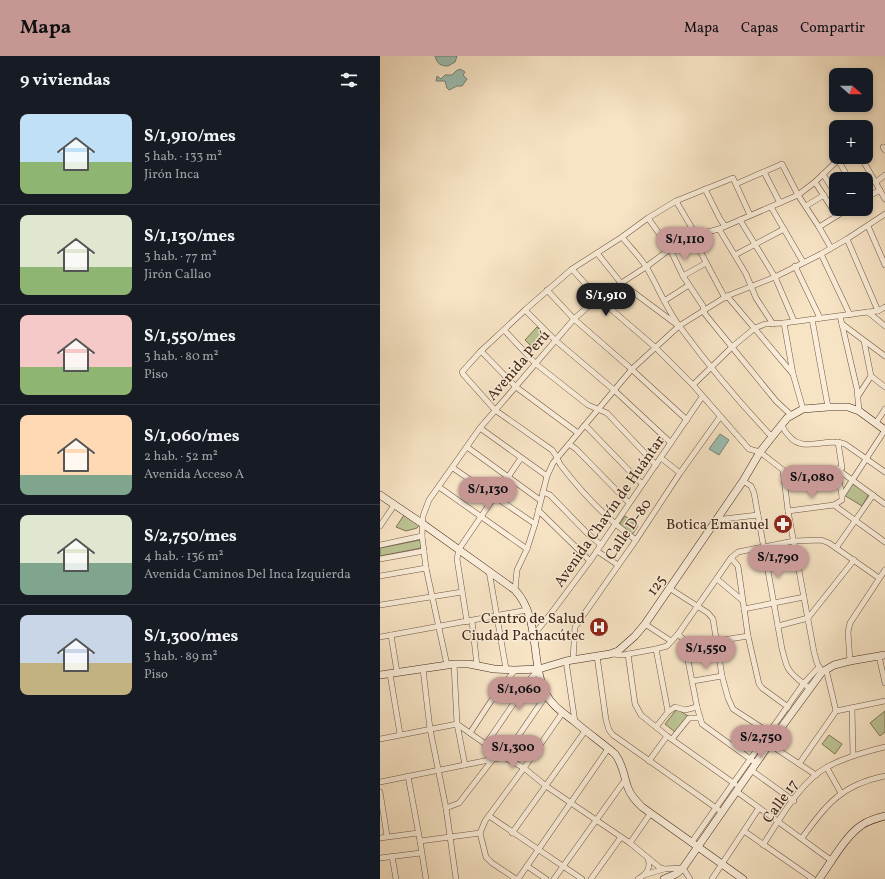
<!DOCTYPE html>
<html lang="es">
<meta charset="utf-8">
<style>
:root{--surface:#171b24;--page:#20242c;--text:#f1f3f6;--muted:#9ea1a6;--line:#363941;--accent:#c59692}
body{margin:0;font-family:Vollkorn,serif;background:var(--page);color:var(--text);height:100vh;display:flex;flex-direction:column;font-size:15px;white-space:nowrap}
*{box-sizing:border-box;margin:0}
p{font-size:13px;color:var(--muted)}
.icon{flex:none;width:22px;height:22px;fill:none;stroke:currentColor;stroke-width:2;stroke-linecap:round;stroke-linejoin:round}
.map{position:relative;flex:1;overflow:hidden}
.panel{display:flex;flex-direction:column;background:var(--surface);width:380px}
.panel>*{flex:none}
.needle{width:26px;rotate:111deg}
.controls{position:absolute;left:449px;top:12px;display:grid;gap:8px}
.controls a{display:grid;place-items:center;width:44px;height:44px;border-radius:8px;background:var(--surface);box-shadow:0 2px 6px #0003;font-size:20px}
.price{position:absolute;translate:-50% -34px;padding:0 9px;border-radius:14px;background:var(--accent);color:#111;font-size:13px;line-height:26px;filter:drop-shadow(0 1px 2px #0008)}
.price::after{content:'';position:absolute;left:50%;top:24px;width:12px;height:9px;margin-left:-6px;background:inherit;clip-path:polygon(0 0,100% 0,50% 100%)}
.price.on{background:#222;color:#fff}
ul{padding:0;list-style:none}
li{display:flex;align-items:center;gap:12px;height:100px;padding:0 20px}
li+li{border-top:1px solid var(--line)}
li span{display:grid;place-items:center;flex:none;width:112px;height:80px;border-radius:8px;color:#555}
li>.icon{margin-inline-start:auto}
span .icon{width:48px;height:48px;fill:#fffc;stroke-width:1}
li b{font-size:17px}
h2{display:flex;justify-content:space-between;align-items:center;height:48px;padding:0 20px;font-size:17px}
header{display:flex;align-items:center;gap:24px;box-sizing:border-box;height:56px;padding:0 20px;background:var(--accent);color:#111}
header strong{font-size:19px}
nav{display:flex;gap:22px;margin-inline-start:auto;font-size:14px}
main{display:flex;flex:1;min-height:0}
.map>svg:first-child{display:block}
</style>
<header>
<strong>Mapa</strong>
<nav><a>Mapa</a><a>Capas</a><a>Compartir</a></nav>
</header>
<main>
<section class="panel">
<h2>9 viviendas<svg class="icon" aria-label="filters" viewBox="0 0 24 24"><path d="M4 7h16M4 17h16"/><circle cx="9" cy="7" r="2"/><circle cx="15" cy="17" r="2"/></svg></h2>
<ul>
<li><span style="background:linear-gradient(#bfe0f5 60%,#8fb573 0)"><svg class="icon" aria-label="home" viewBox="0 0 24 24"><path d="M3 11l9-7 9 7M6 9v11h12V9"/></svg></span><div><b>S/1,910/mes</b><p>5 hab. · 133 m²</p><p>Jirón Inca</p></div></li>
<li><span style="background:linear-gradient(#dfe7d0 65%,#8fb573 0)"><svg class="icon" aria-label="home" viewBox="0 0 24 24"><path d="M3 11l9-7 9 7M6 9v11h12V9"/></svg></span><div><b>S/1,130/mes</b><p>3 hab. · 77 m²</p><p>Jirón Callao</p></div></li>
<li><span style="background:linear-gradient(#f6c9c9 65%,#8fb573 0)"><svg class="icon" aria-label="home" viewBox="0 0 24 24"><path d="M3 11l9-7 9 7M6 9v11h12V9"/></svg></span><div><b>S/1,550/mes</b><p>3 hab. · 80 m²</p><p>Piso</p></div></li>
<li><span style="background:linear-gradient(#ffd9b3 75%,#7fa58c 0)"><svg class="icon" aria-label="home" viewBox="0 0 24 24"><path d="M3 11l9-7 9 7M6 9v11h12V9"/></svg></span><div><b>S/1,060/mes</b><p>2 hab. · 52 m²</p><p>Avenida Acceso A</p></div></li>
<li><span style="background:linear-gradient(#dfe7d0 60%,#7fa58c 0)"><svg class="icon" aria-label="home" viewBox="0 0 24 24"><path d="M3 11l9-7 9 7M6 9v11h12V9"/></svg></span><div><b>S/2,750/mes</b><p>4 hab. · 136 m²</p><p>Avenida Caminos Del Inca Izquierda</p></div></li>
<li><span style="background:linear-gradient(#c9d6e8 60%,#c2b280 0)"><svg class="icon" aria-label="home" viewBox="0 0 24 24"><path d="M3 11l9-7 9 7M6 9v11h12V9"/></svg></span><div><b>S/1,300/mes</b><p>3 hab. · 89 m²</p><p>Piso</p></div></li>
</ul>
</section>
<div class="map">
<svg width="505" height="823" viewBox="0 0 505 823">
<rect width="100%" height="100%" fill="#f7e4c5"/>
<filter id="stains"><feTurbulence type="fractalNoise" baseFrequency=".005" numOctaves="4"/><feColorMatrix values="0 0 0 0 .2 0 0 0 0 .09 0 0 0 0 .02 0 0 0 .5 -.17"/></filter>
<radialGradient id="worn" r=".72"><stop offset=".6" stop-color="#630" stop-opacity="0"/><stop offset="1" stop-color="#630" stop-opacity=".3"/></radialGradient>
<g fill="#bcc495" stroke="#807656">
<polygon points="157,271 165,279 152,291 145,284"/>
<polygon points="471,427 489,438 482,450 464,439"/>
<polygon points="24,459 39,469 37,472 26,475 16,471"/>
<polygon points="245,460 258,470 252,479 239,469"/>
<polygon points="40,484 41,492 0,500 0,492"/>
<polygon points="297,653 308,660 295,676 285,668"/>
<polygon points="505,655 505,676 500,680 490,667"/>
<polygon points="449,679 462,688 455,698 442,688"/>
</g>
<g fill="#9dbfb4" stroke="#798276">
<path d="M 55,0 L 77,0 L 75,6 L 68,10 C 61,10 57,8 55,0 Z"/>
<polygon points="80,13 85,16 83,19 87,23 82,30 77,30 69,34 67,32 65,25 56,25 57,20 61,23 65,19 72,19 76,15"/>
<polygon points="340,378 349,384 339,399 329,393"/>
</g>
<g fill="none" stroke-linecap="round" stroke-linejoin="round">
<g stroke="#715643" stroke-width="6">
<g id="street">
<polyline points="503,91 505,94"/>
<polyline points="481,101 505,143"/>
<polyline points="458,104 469,123"/>
<polyline points="384,116 400,147"/>
<polyline points="443,118 456,139"/>
<polyline points="435,126 457,160"/>
<polyline points="496,126 505,119"/>
<polyline points="356,128 402,108 418,139 439,171 451,192"/>
<polyline points="325,133 340,163 345,170"/>
<polyline points="486,142 500,134"/>
<polyline points="296,145 316,179"/>
<polyline points="426,150 444,139"/>
<polyline points="391,151 423,206"/>
<polyline points="268,162 290,193 303,220 323,250 325,258 396,345 411,359"/>
<polyline points="360,164 395,221 414,265"/>
<polyline points="488,170 505,209"/>
<polyline points="439,171 468,153"/>
<polyline points="339,173 366,218 376,242 393,268"/>
<polyline points="312,180 345,242"/>
<path d="M 242,181 C 250,191 260,201 267,212 C 278,231 286,252 300,271 C 328,309 359,346 392,381"/>
<polyline points="467,183 498,255"/>
<polyline points="217,197 241,227 296,268"/>
<polyline points="441,198 470,259"/>
<polyline points="355,199 404,173"/>
<polyline points="415,210 440,262"/>
<polyline points="192,213 218,242 276,292 313,329 369,393 380,396 403,414 408,455 434,596 437,607 442,616"/>
<polyline points="303,220 326,207"/>
<polyline points="167,234 194,263 248,310 307,364"/>
<polyline points="347,240 413,318"/>
<polyline points="284,245 309,229"/>
<polyline points="145,254 175,284 234,334 291,387"/>
<polyline points="488,256 505,270"/>
<polyline points="460,260 477,333 479,355"/>
<polyline points="432,263 448,351"/>
<polyline points="404,267 413,318 423,353"/>
<polyline points="462,268 505,300"/>
<polyline points="124,274 156,308 208,349 227,357 276,409"/>
<polyline points="484,285 491,320 505,331"/>
<polyline points="101,295 136,331 198,377"/>
<polyline points="313,329 352,291 375,272 385,268 404,267 488,256 498,255 505,251"/>
<polyline points="478,340 491,320"/>
<polyline points="496,367 505,353"/>
<path d="M 402,368 C 403,373 406,377 410,381 C 424,397 447,381 465,388 L 505,416"/>
<polyline points="205,369 262,428"/>
<polyline points="100,372 167,420"/>
<polyline points="189,388 196,393 249,447"/>
<polyline points="87,391 160,444"/>
<polyline points="281,402 300,417"/>
<polyline points="73,412 155,468"/>
<polyline points="457,413 505,448"/>
<polyline points="404,424 462,412 458,386"/>
<path d="M 363,425 L 371,430 L 374,437 L 402,593 C 404,599 405,607 408,612 C 412,620 422,626 429,632"/>
<polyline points="59,431 147,493"/>
<polyline points="163,436 170,439 207,477 221,489"/>
<polyline points="462,440 505,374"/>
<polyline points="454,449 505,486"/>
<polyline points="158,454 210,505"/>
<polyline points="408,455 454,449 462,444 462,440 457,413"/>
<polyline points="335,464 378,459"/>
<polyline points="0,470 15,448"/>
<path d="M 256,484 C 228,464 204,439 183,412 C 177,406 179,402 172,394 L 115,354 L 83,318 L 82,316 L 101,295 L 145,254 L 192,213 L 242,181 L 268,162 L 296,145 L 353,122 L 370,159"/>
<polyline points="0,489 42,480"/>
<polyline points="456,492 493,439"/>
<polyline points="217,495 238,509"/>
<polyline points="351,502 358,510 368,580 379,628 382,632 408,651"/>
<polyline points="0,503 44,495"/>
<polyline points="109,515 126,613"/>
<polyline points="0,520 46,512"/>
<polyline points="337,523 362,544"/>
<polyline points="289,532 328,557 333,563 342,620 348,642 353,653 390,677"/>
<polyline points="135,534 137,514 147,493 155,468 167,420 173,407 252,313 299,270 347,240 395,221 441,198 467,183 505,158"/>
<polyline points="0,549 82,536"/>
<polyline points="364,553 424,541"/>
<polyline points="92,565 97,610"/>
<polyline points="87,566 77,503 79,493 141,402"/>
<polyline points="265,568 291,585"/>
<polyline points="398,570 428,562 474,504"/>
<polyline points="298,578 303,583 305,589 317,651 322,668 373,705"/>
<polyline points="11,579 17,616"/>
<polyline points="153,580 172,556 210,505 322,341"/>
<polyline points="0,581 147,554"/>
<polyline points="337,585 368,580"/>
<polyline points="276,593 288,656 276,671"/>
<polyline points="232,598 243,599 276,593 287,590 298,578 351,502 358,496 414,485 441,484 449,487 499,522"/>
<polyline points="248,598 255,648 261,659 287,680 355,728"/>
<polyline points="217,600 226,664 229,674 233,679 339,754"/>
<polyline points="499,600 505,627"/>
<polyline points="193,604 195,571 256,484 300,417 340,361"/>
<polyline points="186,605 195,666"/>
<polyline points="470,605 468,576 470,567 505,514"/>
<polyline points="74,608 77,668 85,709"/>
<polyline points="67,609 46,512 42,480 43,460 49,444 100,372 194,263 218,242 266,211 290,193 312,180 339,173 418,139 435,126 461,101"/>
<polyline points="43,613 50,673 66,752 76,823"/>
<polyline points="446,613 456,655"/>
<polyline points="10,618 20,678"/>
<polyline points="313,625 342,620"/>
<polyline points="472,652 473,699"/>
<polyline points="288,656 295,651 305,654 317,651"/>
<polyline points="90,677 111,645 135,614"/>
<polyline points="0,683 77,668 124,701 144,712 166,730 250,787 279,811 284,813 303,812 310,823"/>
<polyline points="292,683 309,662 320,662"/>
<polyline points="106,688 151,622 159,613"/>
<polyline points="389,688 436,719"/>
<polyline points="269,705 287,680"/>
<polyline points="419,708 456,655 505,645"/>
<polyline points="447,712 461,737"/>
<polyline points="371,714 414,745"/>
<polyline points="28,720 40,785 46,823"/>
<polyline points="0,726 124,701 167,638"/>
<polyline points="356,735 452,805"/>
<polyline points="0,736 7,780"/>
<polyline points="66,752 79,747 113,703"/>
<polyline points="109,760 202,823"/>
<polyline points="364,775 433,823"/>
<polyline points="132,777 205,675"/>
<polyline points="0,782 38,777"/>
<path d="M 422,782 C 447,748 461,729 505,720"/>
<polyline points="40,785 100,777"/>
<polyline points="250,787 270,758"/>
<polyline points="311,787 424,627 439,611"/>
<path d="M 383,789 C 400,763 420,726 447,711 C 466,701 485,696 505,691"/>
<polyline points="12,800 16,823"/>
<polyline points="0,802 41,797"/>
<polyline points="147,810 166,823"/>
<polyline points="264,819 284,813"/>
<polyline points="136,823 112,807 106,801 100,777 105,765 144,712 183,656"/>
<polyline points="138,823 228,693"/>
<polyline points="174,823 245,724"/>
<polyline points="211,823 241,781"/>
<path d="M 258,823 C 267,818 271,812 268,802"/>
<polyline points="332,823 379,752"/>
</g>
</g>
<g stroke="#442718" stroke-width="8">
<g id="secondary">
<path d="M 0,439 L 43,468 L 135,534 C 161,562 150,606 166,638 C 172,650 185,658 195,666 C 208,677 222,687 235,698 C 243,708 244,721 248,732 C 251,740 256,745 262,751 L 363,823"/>
<polyline points="0,619 74,608 89,608 114,613 135,614 159,613 186,605 230,598 238,595 255,580 265,568 363,425 380,396 407,362 423,353 448,351 468,351 479,355 505,374"/>
<polyline points="284,823 296,818 303,812 395,680 442,616 454,609 470,605 505,599"/>
<path d="M 439,823 C 450,808 466,779 482,769 C 489,764 497,762 505,760"/>
</g>
</g>
<use href="#street" stroke="#faedd9" stroke-width="5"/>
<use href="#secondary" stroke="#faedd9" stroke-width="7"/>
</g>
<defs>
<g id="pharmacy-disc" transform="scale(1)"><circle r="9.5" fill="#8f2418" stroke="#faedd9"/><path d="M-2-6h4v4h4v4h-4v4h-4v-4h-4v-4h4Z" fill="#fff"/></g>
<g id="hospital-disc" transform="scale(1)"><circle r="9.5" fill="#8f2418" stroke="#faedd9"/><path d="M-5-5h3v3.5h4V-5h3V5h-3V1.5h-4V5h-3Z" fill="#fff"/></g>
</defs>
<g fill-rule="evenodd">
<use href="#pharmacy-disc" x="403" y="468"/>
<use href="#hospital-disc" x="219" y="571"/>
</g>
<g text-anchor="middle" stroke-width="3" stroke-linejoin="round" paint-order="stroke">
<g font-size="15" fill="#442718" stroke="#faedd9">
<text transform="translate(138 309) rotate(-49)" y="5">Avenida Perú</text>
<text transform="translate(229 455) rotate(-55)" y="5">Avenida Chavín de Huántar</text>
<text transform="translate(248 473) rotate(-56)" y="5">Calle D-80</text>
<text transform="translate(276 529) rotate(-55)" y="5">125</text>
<text transform="translate(400 745) rotate(-54)" y="5">Calle 17</text>
</g>
<g font-size="15" fill="#442718" stroke="#faedd9" text-anchor="end">
<text x="389" y="473">Botica Emanuel</text>
<text x="205" y="567">Centro de Salud<tspan x="205" dy="17">Ciudad Pachacútec</tspan></text>
</g>
</g>
<rect width="100%" height="100%" filter="url(#stains)"/>
<rect width="100%" height="100%" fill="url(#worn)"/>
</svg>
<div class="controls">
<a><svg class="needle" viewBox="-14 -14 28 28"><path d="M0-13l5 13h-10z" fill="#e53935"/><path d="M0 13l5-13h-10z" fill="#9ea1a6"/></svg></a>
<a>+</a>
<a>−</a>
</div>
<b class="price" style="left:305px;top:205px">S/1,110</b>
<b class="price on" style="left:226px;top:261px">S/1,910</b>
<b class="price" style="left:432px;top:443px">S/1,080</b>
<b class="price" style="left:108px;top:455px">S/1,130</b>
<b class="price" style="left:398px;top:523px">S/1,790</b>
<b class="price" style="left:326px;top:614px">S/1,550</b>
<b class="price" style="left:139px;top:655px">S/1,060</b>
<b class="price" style="left:381px;top:703px">S/2,750</b>
<b class="price" style="left:133px;top:713px">S/1,300</b>
</div>
</main>
